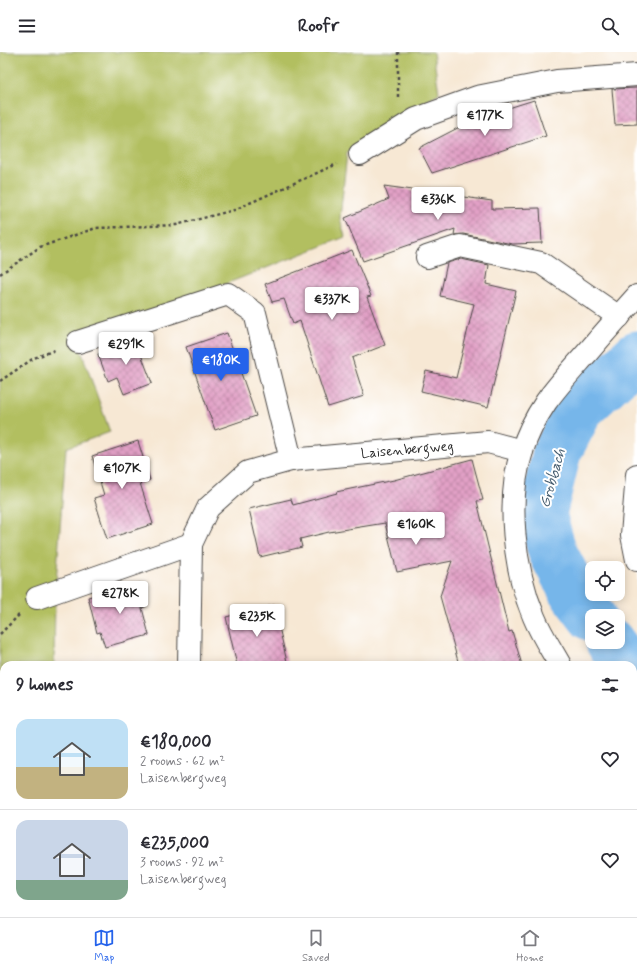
<!DOCTYPE html>
<meta charset="utf-8">
<style>
:root{--surface:#fff;--page:#f7f7f7;--text:#2b2b33;--muted:#7c7c81;--line:#e1e1e2;--accent:#2563eb}
body{margin:0;font-family:Mynerve,sans-serif;background:var(--page);color:var(--text);height:100vh;display:flex;flex-direction:column;font-size:15px;white-space:nowrap}
*{box-sizing:border-box;margin:0}
p{font-size:13px;color:var(--muted)}
.icon{flex:none;width:22px;height:22px;fill:none;stroke:currentColor;stroke-width:2;stroke-linecap:round;stroke-linejoin:round}
.map{position:relative;flex:1;overflow:hidden}
.drawer{position:absolute;left:0px;top:609px;width:637px;height:256px;display:flex;flex-direction:column;background:var(--surface);border-radius:12px 12px 0 0;box-shadow:0 2px 10px #0003}
.drawer>*{flex:none}
.controls{position:absolute;left:585px;top:509px;display:grid;gap:8px}
.controls a{display:grid;place-items:center;width:40px;height:40px;border-radius:8px;background:var(--surface);box-shadow:0 2px 10px #0003;font-size:20px}
.price{position:absolute;translate:-50% -34px;padding:0 9px;border-radius:4px;background:#fff;color:#222;font-size:13px;line-height:26px;filter:drop-shadow(0 1px 2px #0008)}
.price::after{content:'';position:absolute;left:50%;top:24px;width:12px;height:9px;margin-left:-6px;background:inherit;clip-path:polygon(0 0,100% 0,50% 100%)}
.price.on{background:var(--accent);color:#fff}
ul{padding:0;list-style:none}
li{display:flex;align-items:center;gap:12px;height:100px;padding:0 16px}
li+li{border-top:1px solid var(--line)}
li span{display:grid;place-items:center;flex:none;width:112px;height:80px;border-radius:12px;color:#555}
li>.icon{margin-inline-start:auto}
span .icon{width:48px;height:48px;fill:#fffc;stroke-width:1}
li b{font-size:17px}
h2{display:flex;justify-content:space-between;align-items:center;height:48px;padding:0 16px;font-size:17px}
header{display:flex;justify-content:space-between;align-items:center;height:52px;padding:0 16px;background:var(--surface);font-size:18px;font-weight:800}
.tabs{display:flex;justify-content:space-around;align-items:center;height:56px;border-top:1px solid var(--line);background:var(--surface);font-size:11px;color:var(--muted)}
.tabs a{display:grid;justify-items:center;gap:2px}
.tabs .on{color:var(--accent)}
.map>svg:first-child{display:block}
</style>
<header><svg class="icon" aria-label="menu" viewBox="0 0 24 24"><path d="M4 6h16M4 12h16M4 18h16"/></svg>Roofr<svg class="icon" aria-label="search" viewBox="0 0 24 24"><circle cx="10" cy="10" r="6"/><path d="M15 15l6 6"/></svg></header>
<div class="map">
<svg width="637" height="865" viewBox="0 0 637 865">
<defs>
<pattern id="building-cross-hatch" width="8" height="8" patternUnits="userSpaceOnUse"><rect width="8" height="8" fill="#e2a0c6"/><path d="M0 0l8 8M0 8l8-8" fill="none" stroke="#b783a1"/></pattern>
</defs>
<rect width="100%" height="100%" fill="#fff"/>
<filter id="ink" filterUnits="userSpaceOnUse"><feTurbulence type="fractalNoise" baseFrequency=".025" numOctaves="2"/><feDisplacementMap in="SourceGraphic" scale="8" xChannelSelector="R" yChannelSelector="G"/><feConvolveMatrix kernelMatrix="1 2 1 2 8 2 1 2 1" color-interpolation-filters="sRGB"/></filter>
<filter id="wash" filterUnits="userSpaceOnUse"><feTurbulence type="fractalNoise" baseFrequency=".012" numOctaves="4" result="noise"/><feDisplacementMap in="SourceGraphic" scale="16" xChannelSelector="R" yChannelSelector="G"/><feGaussianBlur stdDeviation="0.9" result="paint"/><feColorMatrix in="noise" values="0 0 0 0 0 0 0 0 0 0 0 0 0 0 0 0 0 1.4 0 .05"/><feComposite in="paint" operator="in"/></filter>
<g filter="url(#wash)">
<rect width="100%" height="100%" fill="#f7e8d4"/>
<polygon fill="#b2bf61" stroke="#6e7546" points="0,0 433,0 439,41 347,101 340,166 345,185 78,290 110,380 66,396 55,544 54,613 4,613 4,861 60,861 61,865 0,865"/>
<g fill="none" stroke-linecap="round" stroke-linejoin="round">
<g stroke="#76b6ea" stroke-width="49">
<polyline points="592,565 574,541 552,499 542,462 557,400 580,356 637,303"/>
<polyline points="610,590 627,613"/>
</g>
</g>
<g id="blocks">
<g fill="url(#building-cross-hatch)">
<polygon points="637,36 637,72 615,73 612,37"/>
<polygon points="534,48 546,84 432,121 419,96 477,66"/>
<polygon points="384,134 492,149 492,157 540,156 542,191 512,192 463,182 454,183 455,177 363,209 345,166 389,147"/>
<polygon points="352,198 371,244 367,245 385,293 352,306 364,344 328,355 300,269 293,272 284,247 272,250 265,232"/>
<polygon points="461,207 489,213 486,232 516,239 488,355 421,339 426,319 456,326 474,252 440,244 447,211"/>
<polygon points="227,281 256,364 215,378 186,295"/>
<polygon points="135,287 152,331 124,342 117,325 108,329 98,302"/>
<polygon points="138,389 150,428 140,431 153,472 107,487 94,446 104,443 92,404"/>
<polygon points="472,407 483,448 477,449 509,580 512,579 522,613 459,613 440,544 452,509 397,520 385,471 329,480 300,487 302,495 260,505 249,457 291,447 293,453 337,441 336,440 394,428"/>
<polygon points="140,531 147,554 142,556 149,583 105,595 100,580 97,581 88,545"/>
<polygon points="274,553 287,610 273,613 237,613 226,565"/>
</g>
</g>
</g>
<g filter="url(#ink)">
<use href="#blocks" fill-opacity="0" stroke="#4a4744" stroke-width="1"/>
<g fill="none" stroke-linecap="round" stroke-linejoin="round">
<g stroke="#4a4744" stroke-width="24">
<g id="minor">
<polyline points="360,102 416,67 477,45 557,29 637,23"/>
<polyline points="427,205 460,194 541,211 619,265"/>
<polyline points="78,290 228,242 255,261 291,408"/>
<polyline points="637,423 632,483 637,508"/>
<polyline points="37,546 191,492"/>
<polyline points="189,613 191,492 208,456 248,420 291,408 488,390 522,399"/>
<polyline points="203,861 204,865"/>
</g>
</g>
<g stroke="#4a4744" stroke-width="24">
<g id="major">
<path d="M 560,613 C 551,597 541,582 534,565 C 514,518 506,448 522,399 C 527,382 536,365 546,350 C 558,333 573,317 587,301 C 603,282 620,263 637,244"/>
<polyline points="633,721 637,727"/>
</g>
</g>
<g stroke="#4a4744" stroke-width="2.5" stroke-dasharray="3 3" stroke-linecap="butt">
<polyline points="398,0 398,45 400,47"/>
<polyline points="0,222 40,195 96,176 176,173 234,158 337,112"/>
<polyline points="0,329 34,306 55,298"/>
<polyline points="0,582 19,563"/>
</g>
<use href="#minor" stroke="#fff" stroke-width="22"/>
<use href="#major" stroke="#fff" stroke-width="22"/>
</g>
</g>
<g text-anchor="middle" stroke-width="4" stroke-linejoin="round" paint-order="stroke">
<g font-size="14" fill="#2b2b2b" stroke="#fff">
<text transform="translate(407 397) rotate(-5)" y="5">Laisenbergweg</text>
</g>
<g font-size="15" font-style="italic" fill="#455c6e" stroke="#fff">
<text transform="translate(552 426) rotate(-74)" y="5">Grobbach</text>
</g>
</g>
</svg>
<div class="controls">
<a><svg class="icon" aria-label="locate" viewBox="0 0 24 24"><circle cx="12" cy="12" r="6"/><path d="M12 2v4M12 18v4M2 12h4M18 12h4"/></svg></a>
<a><svg class="icon" aria-label="layers" viewBox="0 0 24 24"><path d="M12 4l9 5-9 5-9-5zM3 14l9 5 9-5"/></svg></a>
</div>
<b class="price" style="left:485px;top:85px">€177K</b>
<b class="price" style="left:438px;top:169px">€336K</b>
<b class="price" style="left:332px;top:269px">€337K</b>
<b class="price" style="left:126px;top:314px">€291K</b>
<b class="price on" style="left:221px;top:330px">€180K</b>
<b class="price" style="left:122px;top:438px">€107K</b>
<b class="price" style="left:416px;top:494px">€160K</b>
<b class="price" style="left:120px;top:563px">€278K</b>
<b class="price" style="left:257px;top:586px">€235K</b>
<section class="drawer">
<h2>9 homes<svg class="icon" aria-label="filters" viewBox="0 0 24 24"><path d="M4 7h16M4 17h16"/><circle cx="9" cy="7" r="2"/><circle cx="15" cy="17" r="2"/></svg></h2>
<ul>
<li><span style="background:linear-gradient(#bfe0f5 60%,#c2b280 0)"><svg class="icon" aria-label="home" viewBox="0 0 24 24"><path d="M3 11l9-7 9 7M6 9v11h12V9"/></svg></span><div><b>€180,000</b><p>2 rooms · 62 m²</p><p>Laisenbergweg</p></div><svg class="icon" aria-label="heart" viewBox="0 0 24 24"><path d="M12 20l-8-8c-3-5 5-10 8-4 3-6 11-1 8 4z"/></svg></li>
<li><span style="background:linear-gradient(#c9d6e8 75%,#7fa58c 0)"><svg class="icon" aria-label="home" viewBox="0 0 24 24"><path d="M3 11l9-7 9 7M6 9v11h12V9"/></svg></span><div><b>€235,000</b><p>3 rooms · 92 m²</p><p>Laisenbergweg</p></div><svg class="icon" aria-label="heart" viewBox="0 0 24 24"><path d="M12 20l-8-8c-3-5 5-10 8-4 3-6 11-1 8 4z"/></svg></li>
</ul>
</section>
</div>
<nav class="tabs">
<a class="on"><svg class="icon" aria-label="map" viewBox="0 0 24 24"><path d="M3 6l6-2 6 2 6-2v14l-6 2-6-2-6 2zM9 4v14M15 6v14"/></svg>Map</a>
<a><svg class="icon" aria-label="saved" viewBox="0 0 24 24"><path d="M7 4h10v16l-5-4-5 4z"/></svg>Saved</a>
<a><svg class="icon" aria-label="home" viewBox="0 0 24 24"><path d="M3 11l9-7 9 7M6 9v11h12V9"/></svg>Home</a>
</nav>
